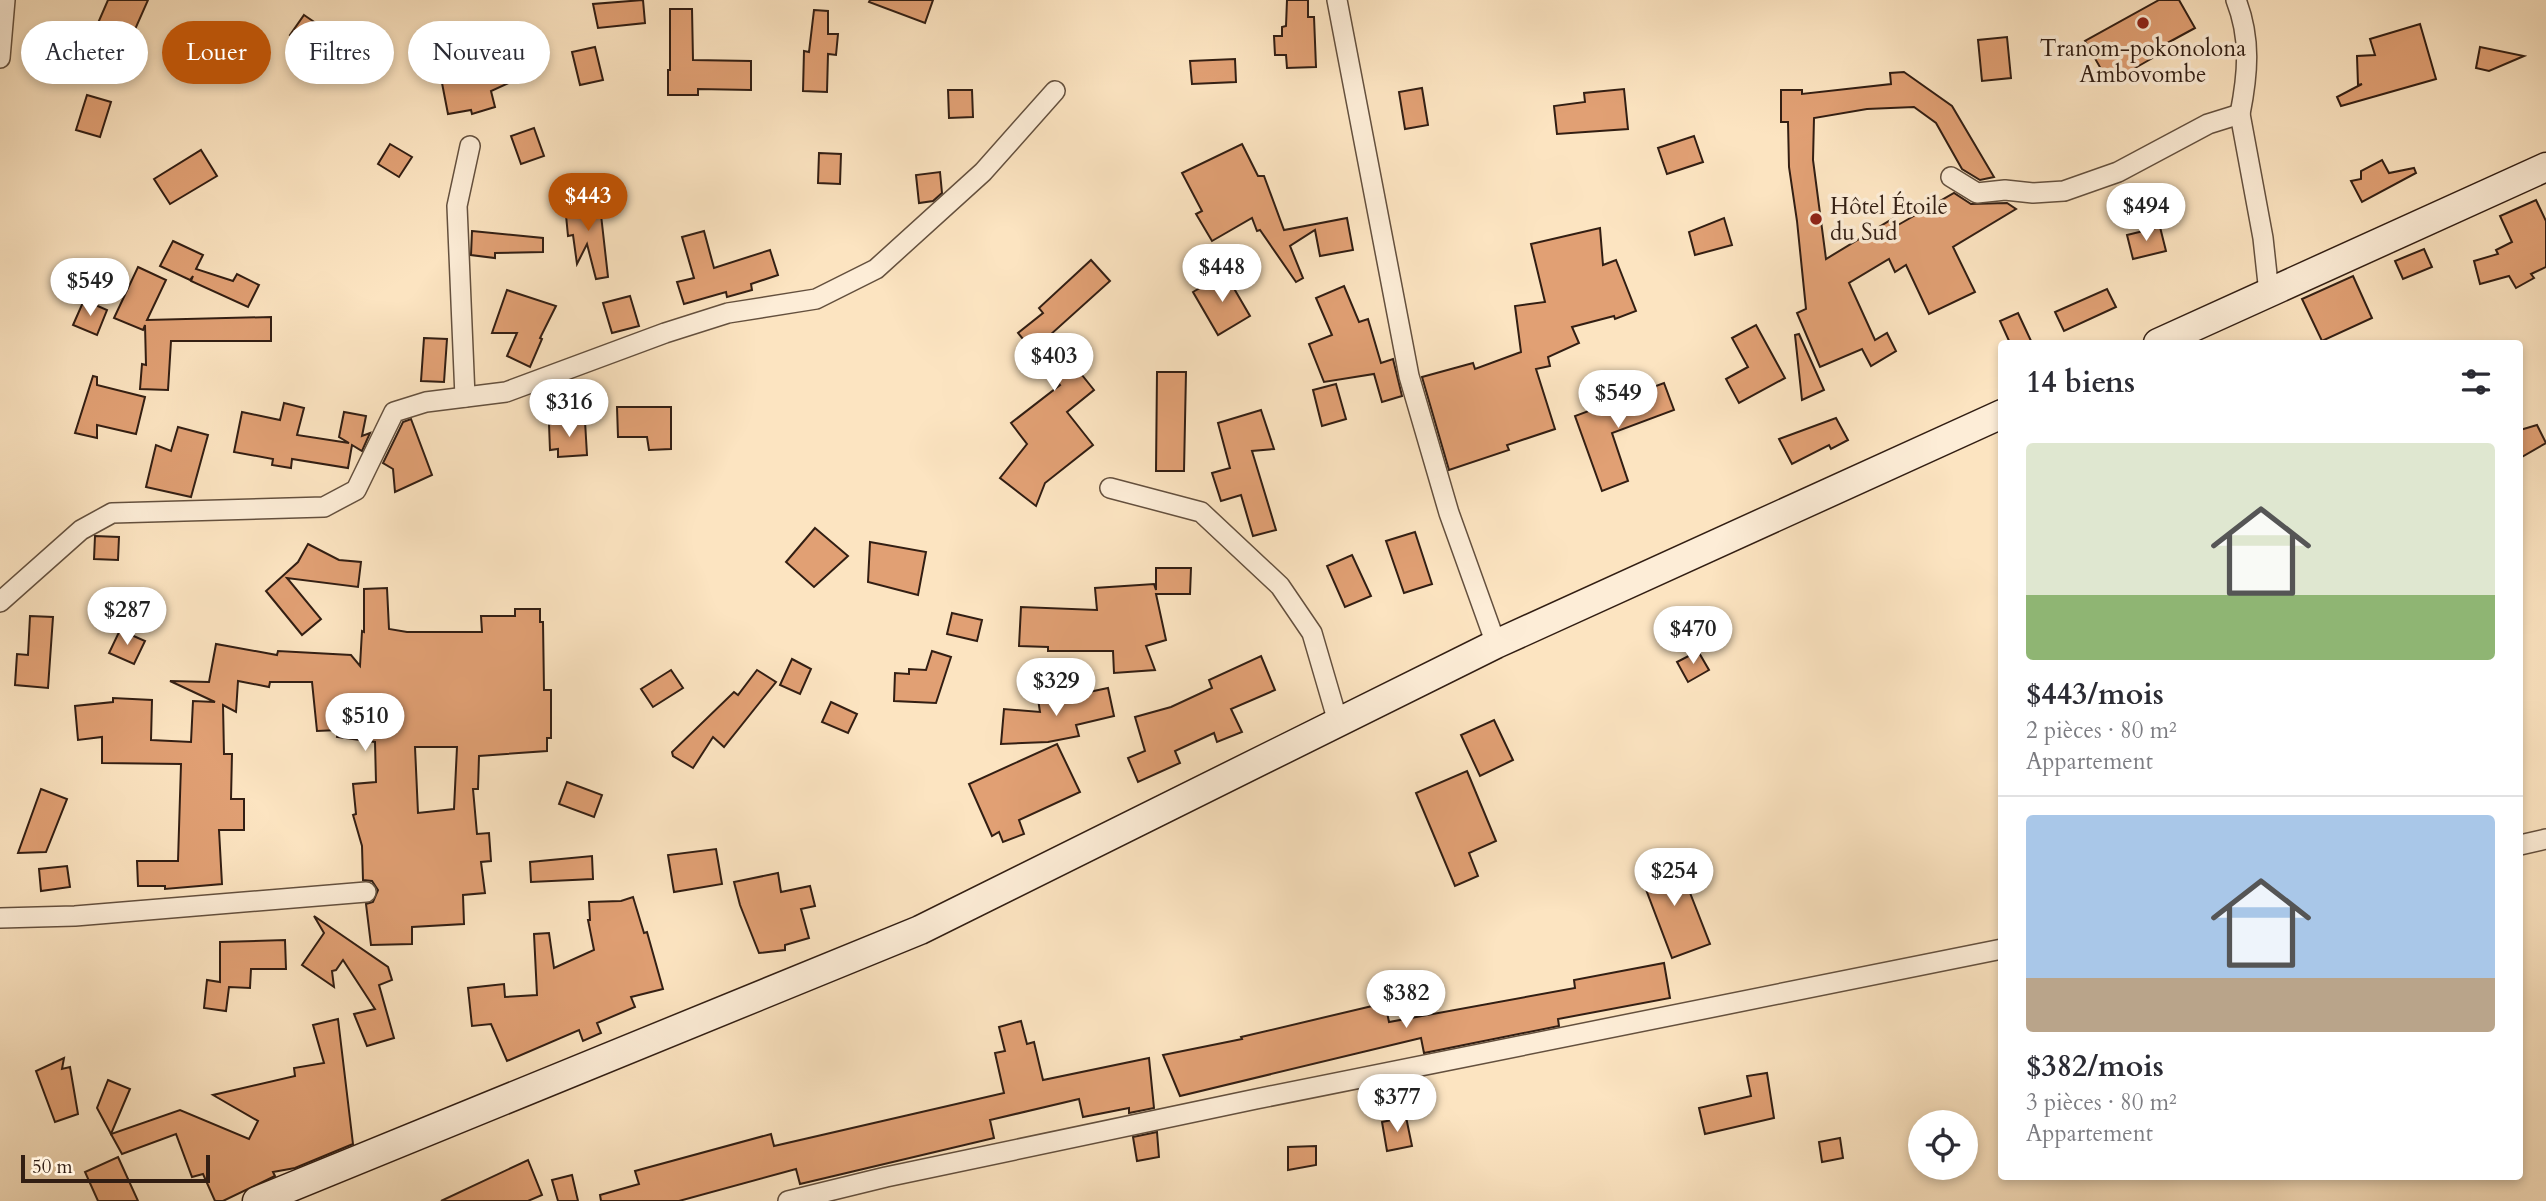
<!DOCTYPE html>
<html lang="fr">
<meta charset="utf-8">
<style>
:root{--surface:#fff;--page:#f7f7f7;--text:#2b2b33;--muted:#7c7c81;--line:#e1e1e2;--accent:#b45309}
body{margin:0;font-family:Cardo,serif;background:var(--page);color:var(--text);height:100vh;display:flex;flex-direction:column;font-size:26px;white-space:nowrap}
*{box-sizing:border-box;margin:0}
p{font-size:23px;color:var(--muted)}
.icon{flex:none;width:38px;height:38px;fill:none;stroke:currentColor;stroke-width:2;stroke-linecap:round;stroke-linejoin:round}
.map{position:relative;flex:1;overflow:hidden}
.details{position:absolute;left:1998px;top:340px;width:525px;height:840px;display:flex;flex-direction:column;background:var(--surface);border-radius:7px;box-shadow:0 4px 10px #0003}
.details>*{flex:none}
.top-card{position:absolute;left:21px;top:21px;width:665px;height:63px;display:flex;gap:14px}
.tools{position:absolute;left:1908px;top:1110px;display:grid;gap:14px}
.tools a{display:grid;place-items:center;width:70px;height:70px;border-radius:50%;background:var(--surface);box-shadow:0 4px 10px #0003;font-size:35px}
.scale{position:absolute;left:21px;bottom:18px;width:189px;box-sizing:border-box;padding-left:7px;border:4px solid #321e13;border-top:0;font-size:19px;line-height:24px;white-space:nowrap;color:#321e13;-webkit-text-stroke:5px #fdedd7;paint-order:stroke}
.price{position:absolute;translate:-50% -60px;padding:0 16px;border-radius:24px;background:#fff;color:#222;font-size:23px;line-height:46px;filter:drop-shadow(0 2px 4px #0008)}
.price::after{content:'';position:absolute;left:50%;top:42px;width:21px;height:16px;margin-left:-10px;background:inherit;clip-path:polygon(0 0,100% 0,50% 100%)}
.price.current{background:var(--accent);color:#fff}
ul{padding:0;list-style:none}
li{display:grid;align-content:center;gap:14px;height:371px;padding:0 28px}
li+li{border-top:2px solid var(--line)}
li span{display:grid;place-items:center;height:217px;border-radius:7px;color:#555}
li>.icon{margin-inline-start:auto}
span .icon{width:126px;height:126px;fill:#fffc;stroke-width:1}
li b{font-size:30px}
h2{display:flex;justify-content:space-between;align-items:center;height:84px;padding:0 28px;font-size:30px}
.chip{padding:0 24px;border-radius:32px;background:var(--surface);box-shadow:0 4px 10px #0003;font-size:24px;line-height:63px}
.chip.current{background:var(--accent);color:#fff}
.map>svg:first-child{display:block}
</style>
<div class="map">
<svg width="2546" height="1201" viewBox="0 0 2546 1201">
<rect width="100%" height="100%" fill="#fce4c1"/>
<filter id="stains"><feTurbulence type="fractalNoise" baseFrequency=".00286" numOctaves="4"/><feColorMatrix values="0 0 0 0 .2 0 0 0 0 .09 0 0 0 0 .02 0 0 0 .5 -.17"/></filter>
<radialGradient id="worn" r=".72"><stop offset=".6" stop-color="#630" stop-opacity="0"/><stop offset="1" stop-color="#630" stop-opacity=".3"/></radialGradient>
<g fill="#e1a074" stroke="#321e13" stroke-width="2" fill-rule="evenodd">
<polygon points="108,0 148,0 118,68 85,53"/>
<polygon points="643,0 645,23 598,28 593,4"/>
<polygon points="870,0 933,0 925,23 869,2"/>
<polygon points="1287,0 1308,0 1308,17 1314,17 1316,67 1287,68 1286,55 1275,55 1274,36 1282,36 1282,27 1286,26"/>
<polygon points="2159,0 2179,0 2195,28 2160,47 2163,52 2109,83 2085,41"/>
<polygon points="670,9 692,9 693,60 751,61 751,90 698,89 698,95 668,95 668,70 670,70"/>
<polygon points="814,10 828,11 828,34 838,34 836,55 828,54 827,92 803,91 804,51 809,52"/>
<polygon points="304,15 323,28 309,47 290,35"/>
<polygon points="2420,24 2436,79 2341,106 2337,97 2362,84 2358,85 2357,56 2375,55 2370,39"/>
<polygon points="523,25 542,68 491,91 495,107 472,114 471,110 448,114 442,83 474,77 468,60 498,50 494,33"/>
<polygon points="2007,37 2011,78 1982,81 1978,40"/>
<polygon points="595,47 603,80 580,85 572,52"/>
<polygon points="2480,47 2524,56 2489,71 2476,68"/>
<polygon points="1235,59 1236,82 1192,84 1190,61"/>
<polygon points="1904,72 1952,106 1994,177 1980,180 1962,169 1936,123 1914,107 1867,109 1814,118 1813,160 1826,259 1894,218 1898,225 1954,193 1971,204 2007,203 2016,209 1953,247 1975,292 1929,314 1906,265 1895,272 1889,259 1849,283 1875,340 1887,333 1896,351 1871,366 1862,349 1820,367 1797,313 1806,309 1797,221 1789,167 1788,122 1781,122 1781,90 1802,90 1802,94 1891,84 1890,73"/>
<polygon points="1422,88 1428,125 1405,129 1399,92"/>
<polygon points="1624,89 1628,129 1557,134 1554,106 1585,102 1584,93"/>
<polygon points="948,90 972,90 973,117 949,118"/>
<polygon points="87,95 111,102 100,137 76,130"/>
<polygon points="534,128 544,156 521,164 511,136"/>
<polygon points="1694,136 1703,162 1667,174 1658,148"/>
<polygon points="390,144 412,157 399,177 378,164"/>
<polygon points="1242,144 1258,176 1264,176 1284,230 1347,218 1353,250 1320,256 1315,230 1290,246 1303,278 1296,282 1260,230 1257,231 1252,218 1212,241 1196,214 1202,211 1182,173"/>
<polygon points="201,150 217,176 170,204 154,179"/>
<polygon points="819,153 841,154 840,184 818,183"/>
<polygon points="2382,160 2389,173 2414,168 2416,173 2362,202 2351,181 2361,179 2361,171"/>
<polygon points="940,172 942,193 933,201 919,203 916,175"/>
<polygon points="599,197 608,277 596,279 587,244 577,264 573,235 568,236 566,215 571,215 570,200"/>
<polygon points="2536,200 2546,221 2546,267 2531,274 2534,278 2516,288 2509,276 2480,284 2474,261 2498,254 2496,250 2512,242 2500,216"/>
<polygon points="1724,218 1732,245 1695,255 1689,232"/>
<polygon points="2160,227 2166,251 2133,259 2127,235"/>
<polygon points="1600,228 1603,265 1616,260 1636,311 1615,319 1614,316 1572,327 1579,343 1548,357 1550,366 1536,369 1555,429 1507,445 1509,450 1449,470 1422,377 1473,363 1475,369 1521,352 1515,306 1545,302 1531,244"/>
<polygon points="472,231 543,238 543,252 495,253 495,258 471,255"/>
<polygon points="704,231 714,268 770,250 778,275 751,284 752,290 727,297 726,292 684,304 677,282 694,278 682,237"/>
<polygon points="173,241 203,255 196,269 233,281 237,274 259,285 248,307 191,281 193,276 190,280 160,266"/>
<polygon points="2424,249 2432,267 2403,279 2395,261"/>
<polygon points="1091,260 1110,281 1050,335 1094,390 1067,412 1093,445 1045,483 1036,506 1000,478 1027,444 1011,423 1060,385 1018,333 1043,313 1039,308"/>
<polygon points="138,267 166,280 147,320 271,317 271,341 171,341 168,390 140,389 142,364 146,365 145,325 143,330 114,318"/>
<polygon points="1225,273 1250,316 1218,335 1193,292"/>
<polygon points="2353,276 2372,318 2322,341 2302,299"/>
<polygon points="1344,286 1359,322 1368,319 1381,363 1393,359 1402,396 1382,402 1374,374 1324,382 1309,344 1332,335 1316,298"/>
<polygon points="2107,289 2116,307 2064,331 2055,312"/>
<polygon points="507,290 556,306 540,338 542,339 530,367 507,356 517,333 492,333"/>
<polygon points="630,296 639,326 612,333 603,303"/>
<polygon points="84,300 107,310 97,335 73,325"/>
<polygon points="2018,313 2032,343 2010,343 2000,321"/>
<polygon points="1756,325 1785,378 1739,403 1726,379 1748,367 1732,338"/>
<polygon points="1799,334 1824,390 1802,400 1795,335"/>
<polygon points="424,338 447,339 444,382 421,381"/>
<polygon points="1157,372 1186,372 1184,471 1156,471"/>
<polygon points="93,376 97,377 97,385 145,397 136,434 97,425 97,438 75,433"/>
<polygon points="1664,383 1674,410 1612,433 1628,481 1602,491 1575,416"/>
<polygon points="1336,384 1346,419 1322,426 1313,390"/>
<polygon points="284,403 304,408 297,435 349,443 339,437 344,412 366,416 362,436 370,433 362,451 352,445 348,468 292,459 291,468 272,465 273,459 234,452 242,412 280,420"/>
<polygon points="617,407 671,407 671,449 649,450 647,437 618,437"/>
<polygon points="1261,410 1274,449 1252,451 1276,530 1253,536 1241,495 1221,501 1212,473 1230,468 1218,423"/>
<polygon points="1836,418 1848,440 1831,449 1829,445 1792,464 1779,439"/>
<polygon points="411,419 432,475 395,492 393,469 383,463 403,422"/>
<polygon points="585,421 587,455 558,457 558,449 550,450 549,424"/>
<polygon points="2537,425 2546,443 2520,458 2520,430"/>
<polygon points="178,427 208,435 191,497 146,487 156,445 171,451"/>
<polygon points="815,528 848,556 814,587 786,562"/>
<polygon points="1415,532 1432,584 1404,593 1386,541"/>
<polygon points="95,536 119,537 118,560 94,559"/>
<polygon points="870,542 926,552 918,595 868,582"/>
<polygon points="308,544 339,560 361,562 358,587 287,578 321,619 302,635 266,591 298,562"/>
<polygon points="1352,555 1371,596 1345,607 1327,566"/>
<polygon points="1156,568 1191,568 1190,594 1156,594 1166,640 1146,646 1155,670 1114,673 1113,651 1048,651 1048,647 1019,646 1021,607 1097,610 1095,588 1154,584 1156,590"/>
<path d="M 387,588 L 389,629 L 407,632 L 482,632 L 481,616 L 515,616 L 515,609 L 540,609 L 540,622 L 543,622 L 544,690 L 551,690 L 551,738 L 547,738 L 547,751 L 479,756 L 478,789 L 473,789 L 477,834 L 489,833 L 491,861 L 481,862 L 485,893 L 463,895 L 464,924 L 412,927 L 412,944 L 371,945 L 366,904 L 373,902 L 378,890 L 372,881 L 363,880 L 362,846 L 353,815 L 356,814 L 353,784 L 376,782 L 375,742 L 337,737 L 338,730 L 317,731 L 312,682 L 270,682 L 269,687 L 238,681 L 236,712 L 223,705 L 224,754 L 232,754 L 231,799 L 244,799 L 244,830 L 219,830 L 222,884 L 165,889 L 165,886 L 138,886 L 137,861 L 178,861 L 181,764 L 102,763 L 102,737 L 78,740 L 75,706 L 113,702 L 113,698 L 152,700 L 151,740 L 191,742 L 193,701 L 215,702 L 170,681 L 209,682 L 216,644 L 277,655 L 278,651 L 351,655 L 360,666 L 362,631 L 364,632 L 364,589 ZM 415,747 L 457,747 L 454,809 L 418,813 Z"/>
<polygon points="952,613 982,620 977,641 947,634"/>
<polygon points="30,616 53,617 48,688 15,685 17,654 28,655"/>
<polygon points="120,630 145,641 134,664 109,653"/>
<polygon points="932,651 951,657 936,703 894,701 895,673 909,674 909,669 926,670"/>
<polygon points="1698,651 1709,670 1688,682 1677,662"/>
<polygon points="1261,656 1275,690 1231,709 1242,732 1217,742 1214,733 1175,751 1180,763 1138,782 1128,758 1145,751 1135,717 1171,707 1212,688 1209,680"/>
<polygon points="792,659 811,669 800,694 780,685"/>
<polygon points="671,670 683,688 653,707 641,689"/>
<polygon points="757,670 776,682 724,747 713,737 693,768 673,756 672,752 734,692 738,695"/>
<polygon points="1108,688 1114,716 1076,725 1079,736 1048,742 1001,744 1004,709 1040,712 1038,699 1070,692 1070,696"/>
<polygon points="831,702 857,714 848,733 822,722"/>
<polygon points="1494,720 1513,760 1480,776 1461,735"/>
<polygon points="1057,744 1080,792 1019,820 1024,834 1003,842 999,832 992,836 969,784"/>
<polygon points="1467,771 1496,841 1469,853 1478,876 1455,886 1416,793"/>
<polygon points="567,782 602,795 594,817 559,804"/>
<polygon points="41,789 67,799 46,852 18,853"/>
<polygon points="716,849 722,884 674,892 668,855"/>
<polygon points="592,856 593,879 531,882 530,862"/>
<polygon points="1676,857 1710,944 1672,958 1639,871"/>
<polygon points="67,866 70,887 41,891 39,869"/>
<polygon points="778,873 781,892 810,886 815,906 801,909 809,938 785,945 785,950 759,953 740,905 734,882"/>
<polygon points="633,897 644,933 647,932 663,989 631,997 635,1007 597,1023 601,1033 583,1041 579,1030 507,1061 491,1024 472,1026 468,988 504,984 505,997 537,995 534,934 549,933 554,968 594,950 588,920 590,920 589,902 621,901"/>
<polygon points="314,916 388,967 392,980 379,985 394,1038 367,1046 354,1014 375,1009 343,960 336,970 332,971 334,987 302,965 324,933"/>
<polygon points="285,940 286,969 251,969 250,988 229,987 226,1011 204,1008 207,980 220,982 220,942"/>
<polygon points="1664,963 1670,998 1558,1019 1559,1026 1424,1053 1421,1038 1180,1096 1163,1055 1242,1039 1241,1037 1385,1003 1389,1022 1575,988 1574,980"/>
<polygon points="338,1019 353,1144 295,1168 273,1172 275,1176 223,1201 215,1201 203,1174 192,1177 176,1134 122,1154 111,1134 180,1110 249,1139 258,1121 213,1095 295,1076 294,1068 324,1063 313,1025"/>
<polygon points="1021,1021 1027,1044 1034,1042 1043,1080 1149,1058 1154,1108 1129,1113 1129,1108 1083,1117 1079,1099 990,1120 994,1138 800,1184 796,1169 679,1201 601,1201 600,1195 639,1184 635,1171 771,1134 774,1146 1004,1093 995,1053 1005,1051 999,1027"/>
<polygon points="64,1058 62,1069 70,1067 78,1114 55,1122 36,1071"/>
<polygon points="1767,1073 1774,1118 1705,1134 1699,1108 1751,1096 1747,1076"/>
<polygon points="108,1080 130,1089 111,1134 97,1108"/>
<polygon points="1406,1117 1412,1146 1387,1151 1382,1122"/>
<polygon points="1157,1132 1159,1157 1137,1161 1133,1137"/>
<polygon points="1840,1138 1843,1158 1822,1162 1819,1142"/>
<polygon points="1316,1146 1316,1165 1288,1170 1288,1147"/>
<polygon points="118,1157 138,1201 98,1201 85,1172"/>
<polygon points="528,1160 542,1195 528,1201 441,1201"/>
<polygon points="572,1175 578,1201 558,1201 552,1180"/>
</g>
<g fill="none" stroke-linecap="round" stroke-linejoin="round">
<g stroke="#64503e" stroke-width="22">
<g id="street">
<polyline points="1337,0 1409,376 1449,513 1496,644"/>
<path d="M 2236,0 C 2251,38 2248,74 2240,114"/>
<polyline points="0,58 5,0"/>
<polyline points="1951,177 1977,193 2005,190 2033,193 2064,191 2118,172 2208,124 2240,114 2263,238 2269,293"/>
<polyline points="465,397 457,206 470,146"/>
<polyline points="1110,488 1201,512 1280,586 1312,633 1338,722"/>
<polyline points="0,602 81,530 112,513 324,507 356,490 394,412 426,402 506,392 665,333 728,313 816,299 876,269 983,172 1055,91"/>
<polyline points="2520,845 2546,839"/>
<polyline points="0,918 75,916 366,892"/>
<polyline points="788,1201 886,1177 1256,1099 2002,949"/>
</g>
</g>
<g stroke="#321e13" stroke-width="31">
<g id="secondary">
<polyline points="2158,343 2546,167"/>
<polyline points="257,1201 920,930 1496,644 2002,414"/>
</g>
</g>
<use href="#street" stroke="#fdedd7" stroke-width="19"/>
<use href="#secondary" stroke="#fdedd7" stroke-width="28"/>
</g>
<g fill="#8f2418" stroke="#fdedd7" stroke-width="2.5">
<circle cx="2143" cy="23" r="7"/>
<circle cx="1816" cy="219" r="7"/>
</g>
<g text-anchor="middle" stroke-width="7" stroke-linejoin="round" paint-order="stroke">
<g font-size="23" fill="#321e13" stroke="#fdedd7">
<text x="2143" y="56">Tranom-pokonolona<tspan x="2143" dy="26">Ambovombe</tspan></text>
<text x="1830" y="214" text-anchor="start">Hôtel Étoile<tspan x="1830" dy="26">du Sud</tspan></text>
</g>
</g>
<rect width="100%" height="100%" filter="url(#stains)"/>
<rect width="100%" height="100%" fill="url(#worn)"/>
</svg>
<div class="tools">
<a><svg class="icon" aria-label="locate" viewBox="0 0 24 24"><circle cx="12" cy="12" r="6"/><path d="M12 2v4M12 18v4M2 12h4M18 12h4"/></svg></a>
</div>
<div class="scale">50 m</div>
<b class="price current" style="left:588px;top:233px">$443</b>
<b class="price" style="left:2146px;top:243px">$494</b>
<b class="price" style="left:1222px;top:304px">$448</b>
<b class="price" style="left:90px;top:318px">$549</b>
<b class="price" style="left:1054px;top:393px">$403</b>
<b class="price" style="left:1618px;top:430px">$549</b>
<b class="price" style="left:569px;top:439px">$316</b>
<b class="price" style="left:127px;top:647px">$287</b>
<b class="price" style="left:1693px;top:666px">$470</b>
<b class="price" style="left:1056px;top:718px">$329</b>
<b class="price" style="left:365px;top:753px">$510</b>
<b class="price" style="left:1674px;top:908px">$254</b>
<b class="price" style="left:1406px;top:1030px">$382</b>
<b class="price" style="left:1397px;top:1134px">$377</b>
<div class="top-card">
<a class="chip">Acheter</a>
<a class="chip current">Louer</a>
<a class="chip">Filtres</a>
<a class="chip">Nouveau</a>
</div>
<section class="details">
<h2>14 biens<svg class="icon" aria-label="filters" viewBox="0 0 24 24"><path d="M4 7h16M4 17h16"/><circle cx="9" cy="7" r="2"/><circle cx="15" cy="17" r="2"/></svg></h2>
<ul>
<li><span style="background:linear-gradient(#dfe7d0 70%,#8fb573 0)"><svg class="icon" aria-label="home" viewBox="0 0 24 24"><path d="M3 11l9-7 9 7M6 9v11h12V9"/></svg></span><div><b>$443/mois</b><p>2 pièces · 80 m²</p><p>Appartement</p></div></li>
<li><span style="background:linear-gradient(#a9c7e8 75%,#b9a48a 0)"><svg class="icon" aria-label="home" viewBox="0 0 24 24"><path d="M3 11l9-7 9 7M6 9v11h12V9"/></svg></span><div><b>$382/mois</b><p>3 pièces · 80 m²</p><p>Appartement</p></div></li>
</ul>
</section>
</div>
